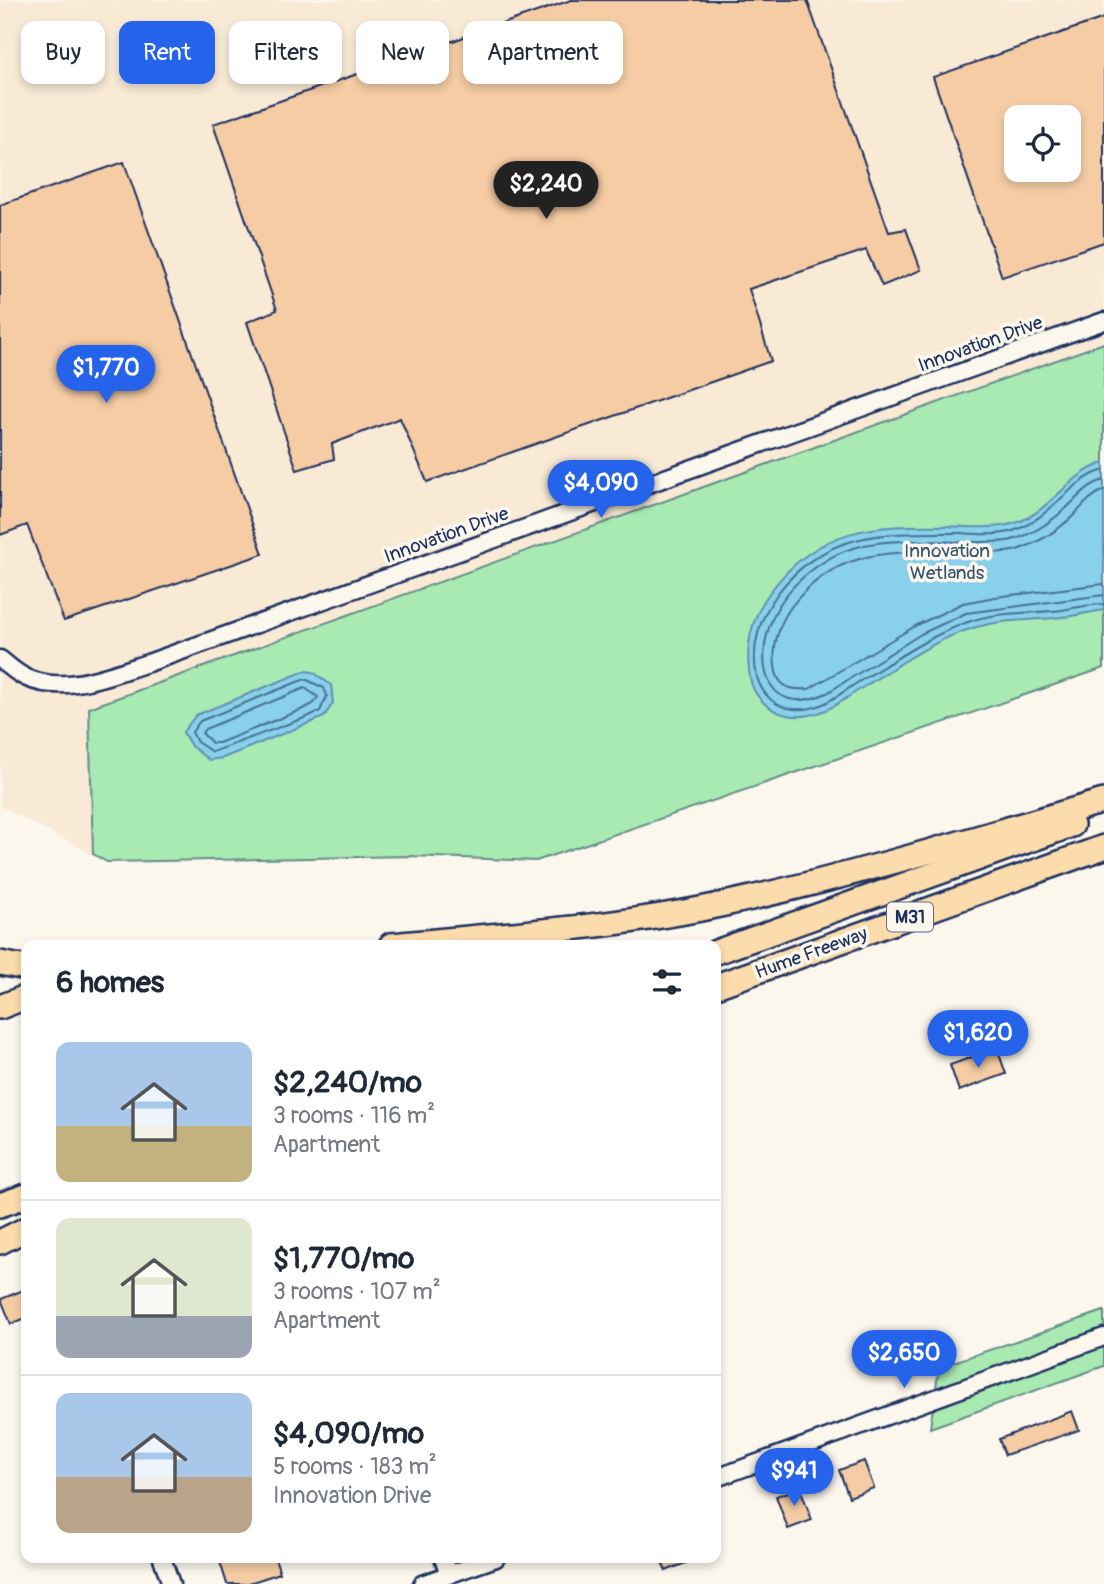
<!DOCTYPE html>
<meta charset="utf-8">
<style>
:root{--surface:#fff;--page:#f6f6f7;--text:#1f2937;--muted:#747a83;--line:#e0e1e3;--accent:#2563eb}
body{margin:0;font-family:Pangolin,sans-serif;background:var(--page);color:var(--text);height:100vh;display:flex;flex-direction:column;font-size:26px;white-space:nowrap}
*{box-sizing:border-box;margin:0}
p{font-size:23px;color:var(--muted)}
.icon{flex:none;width:38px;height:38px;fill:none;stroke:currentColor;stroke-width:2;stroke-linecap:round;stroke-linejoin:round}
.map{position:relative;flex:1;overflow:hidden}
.sheet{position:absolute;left:21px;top:940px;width:700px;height:623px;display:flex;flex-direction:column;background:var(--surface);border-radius:14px;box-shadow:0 4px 10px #0003}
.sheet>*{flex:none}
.banner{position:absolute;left:21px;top:21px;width:700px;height:63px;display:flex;gap:14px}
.buttons{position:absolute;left:1004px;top:105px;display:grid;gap:14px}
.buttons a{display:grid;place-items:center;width:77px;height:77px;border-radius:14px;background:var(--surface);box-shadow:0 4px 10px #0003;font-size:35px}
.price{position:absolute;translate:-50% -60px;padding:0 16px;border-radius:24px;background:var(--accent);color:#fff;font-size:23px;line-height:46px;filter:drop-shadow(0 2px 4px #0008)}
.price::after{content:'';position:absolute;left:50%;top:42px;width:21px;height:16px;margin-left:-10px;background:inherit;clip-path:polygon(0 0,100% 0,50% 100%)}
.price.on{background:#222;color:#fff}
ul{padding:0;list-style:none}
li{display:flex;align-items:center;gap:21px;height:175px;padding:0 35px}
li+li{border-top:2px solid var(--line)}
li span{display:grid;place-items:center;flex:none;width:196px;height:140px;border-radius:14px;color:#555}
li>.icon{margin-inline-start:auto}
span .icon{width:84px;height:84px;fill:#fffc;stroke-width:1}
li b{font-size:30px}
h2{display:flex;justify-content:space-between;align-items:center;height:84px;padding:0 35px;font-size:30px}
.pill{padding:0 24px;border-radius:14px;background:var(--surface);box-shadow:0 4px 10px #0003;font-size:24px;line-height:63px}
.pill.on{background:var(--accent);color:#fff}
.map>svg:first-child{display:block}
</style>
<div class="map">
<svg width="1104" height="1584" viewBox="0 0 1104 1584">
<rect width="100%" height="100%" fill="#fbf7ec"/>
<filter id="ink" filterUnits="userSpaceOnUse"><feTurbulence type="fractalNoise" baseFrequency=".0143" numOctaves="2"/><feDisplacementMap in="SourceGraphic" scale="14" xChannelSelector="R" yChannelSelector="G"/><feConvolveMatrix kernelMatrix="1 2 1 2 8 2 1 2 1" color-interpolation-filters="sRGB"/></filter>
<g filter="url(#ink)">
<path fill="#f9ead6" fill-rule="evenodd" d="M 0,0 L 1104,0 L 1104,668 L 536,861 L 410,856 L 107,862 L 0,806 ZM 1017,117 L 1069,117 L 1069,170 L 1017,170 Z"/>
<g fill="#a9e9b2" stroke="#628c88" stroke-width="2">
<polygon points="1104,343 1104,668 536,861 410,856 107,862 93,854 89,708"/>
<polygon points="1104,1311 1104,1366 930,1428 939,1367"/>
</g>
<g fill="#89d0ea" stroke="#5d90b2" stroke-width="2">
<path d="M 1104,463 L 1104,610 C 1090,612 1076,616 1062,617 C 1033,621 1001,619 973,628 C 935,639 899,665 865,686 C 842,700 824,718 794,716 C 775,715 756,701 751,682 C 744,651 750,619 770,592 C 819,526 873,525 949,526 C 967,527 989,529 1007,525 C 1048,518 1066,474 1104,463 Z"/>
<polygon points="305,671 313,672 331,685 333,703 324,717 223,758 209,760 191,746 183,732 196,715"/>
</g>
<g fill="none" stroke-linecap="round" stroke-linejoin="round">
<g stroke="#476f96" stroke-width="2">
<path d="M 1104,470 C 1068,481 1052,518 1013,531 C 998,536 976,534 960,533 C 888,533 826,529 778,593 C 760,617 750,647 757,677 C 762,695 776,708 794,709 C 823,712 842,691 865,678 C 898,658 931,635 968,622 C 997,611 1031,614 1062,610 C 1076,608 1090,604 1104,604"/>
<path d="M 1104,480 C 1086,485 1077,499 1063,511 C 1048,524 1031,535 1012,540 C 1003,543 991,541 981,542 C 930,543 870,532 825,561 C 806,573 788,589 777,609 C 752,654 761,722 827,693 L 921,634 L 966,613 L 1104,595"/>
<path d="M 1104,490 C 1090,496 1082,507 1072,517 C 1056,532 1038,543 1017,550 C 1005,554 988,552 975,552 C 903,554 841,541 791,607 C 778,625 771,649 776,672 C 780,689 794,690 809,689 L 917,625 L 963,603 L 995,597 L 1104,584"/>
<polygon points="305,679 324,688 327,696 320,711 307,717 212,752 197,742 192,732 200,721"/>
<polygon points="305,688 318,697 313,704 303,709 219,743 212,743 202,733 205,729"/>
</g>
</g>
<g fill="#f5cca4" stroke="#1b2f5e" stroke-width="2" fill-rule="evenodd">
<polygon points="571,0 807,0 889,232 906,229 921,270 882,286 866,250 749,289 771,361 427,482 400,418 332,444 334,459 297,470 247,322 277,310 213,124"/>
<path d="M 1104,18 L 1104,242 L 1002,277 L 933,77 ZM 1017,117 L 1069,117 L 1069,170 L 1017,170 Z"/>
<polygon points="124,162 263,554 64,621 27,525 0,535 0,205"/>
<polygon points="997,1048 1006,1074 959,1091 950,1065"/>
<polygon points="26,1289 26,1318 11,1324 1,1299"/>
<polygon points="1072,1411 1079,1430 1005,1455 999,1439"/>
<polygon points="864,1461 874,1488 849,1497 839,1470"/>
<polygon points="800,1488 812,1520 788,1529 776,1496"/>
<polygon points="233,1558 275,1558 280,1573 246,1584 227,1584 220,1562"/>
<polygon points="660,1558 698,1558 666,1571"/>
</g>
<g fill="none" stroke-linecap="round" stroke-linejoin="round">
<g stroke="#1b2f5e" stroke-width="21">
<g id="minor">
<path d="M 0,659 C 8,665 17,674 27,678 C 66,695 111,674 148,663 L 1104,321"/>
<polyline points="716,1478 1104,1337"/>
<polyline points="162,1558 171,1584"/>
<polyline points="443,1558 449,1575"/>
<polyline points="422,1584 496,1558"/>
</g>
</g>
<g stroke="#1b2f5e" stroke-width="28">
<g id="highway">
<path d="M 391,945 C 503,934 618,928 729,903 C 855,875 980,837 1104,801"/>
<polyline points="716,952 1072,825"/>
<polyline points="0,963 26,968"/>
<polyline points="716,986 1104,847"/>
<polyline points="0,1007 26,997"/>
<polyline points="0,1205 26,1196"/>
<polyline points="0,1242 26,1229"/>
</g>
</g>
<use href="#minor" stroke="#fbf7ec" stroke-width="16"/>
<use href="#highway" stroke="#fcdcac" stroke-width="23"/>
</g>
</g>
<g text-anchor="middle" stroke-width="7" stroke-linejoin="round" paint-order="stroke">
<rect fill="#fbf7ec" stroke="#5e6b89" stroke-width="2" x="887" y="902.5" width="46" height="29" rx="5"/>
<g font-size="18" font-weight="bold" fill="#1b2f5e">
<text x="910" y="923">M31</text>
</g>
<g font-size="19" fill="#1b2f5e" stroke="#fbf7ec">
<text transform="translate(980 343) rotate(-20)" y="7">Innovation Drive</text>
<text transform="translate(446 534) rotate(-20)" y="7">Innovation Drive</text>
<text transform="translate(811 952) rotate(-20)" y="7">Hume Freeway</text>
</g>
<g font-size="19" fill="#37546f" stroke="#fbf7ec">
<text x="947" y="557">Innovation<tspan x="947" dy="22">Wetlands</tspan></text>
</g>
</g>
</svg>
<div class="buttons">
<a><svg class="icon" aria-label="locate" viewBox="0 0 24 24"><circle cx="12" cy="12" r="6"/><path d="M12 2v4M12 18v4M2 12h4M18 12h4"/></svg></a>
</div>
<b class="price on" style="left:546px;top:221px">$2,240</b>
<b class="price" style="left:106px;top:405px">$1,770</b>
<b class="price" style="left:601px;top:520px">$4,090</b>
<b class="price" style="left:978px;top:1070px">$1,620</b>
<b class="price" style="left:904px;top:1390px">$2,650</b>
<b class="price" style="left:794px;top:1508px">$941</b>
<div class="banner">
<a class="pill">Buy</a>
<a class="pill on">Rent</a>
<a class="pill">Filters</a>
<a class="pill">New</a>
<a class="pill">Apartment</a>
</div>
<section class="sheet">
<h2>6 homes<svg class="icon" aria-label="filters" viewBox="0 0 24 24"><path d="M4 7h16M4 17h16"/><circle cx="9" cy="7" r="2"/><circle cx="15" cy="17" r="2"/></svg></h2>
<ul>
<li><span style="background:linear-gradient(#a9c7e8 60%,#c2b280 0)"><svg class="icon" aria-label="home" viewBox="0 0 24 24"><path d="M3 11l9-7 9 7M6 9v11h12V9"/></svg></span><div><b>$2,240/mo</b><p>3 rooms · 116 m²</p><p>Apartment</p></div></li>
<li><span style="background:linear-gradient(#dfe7d0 70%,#9aa5b1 0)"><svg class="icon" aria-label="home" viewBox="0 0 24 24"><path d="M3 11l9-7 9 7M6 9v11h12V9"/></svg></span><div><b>$1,770/mo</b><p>3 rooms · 107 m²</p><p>Apartment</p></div></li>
<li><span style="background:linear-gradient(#a9c7e8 60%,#b9a48a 0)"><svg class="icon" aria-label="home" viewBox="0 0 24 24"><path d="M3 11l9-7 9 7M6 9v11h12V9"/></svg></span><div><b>$4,090/mo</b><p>5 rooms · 183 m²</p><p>Innovation Drive</p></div></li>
</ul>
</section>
</div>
